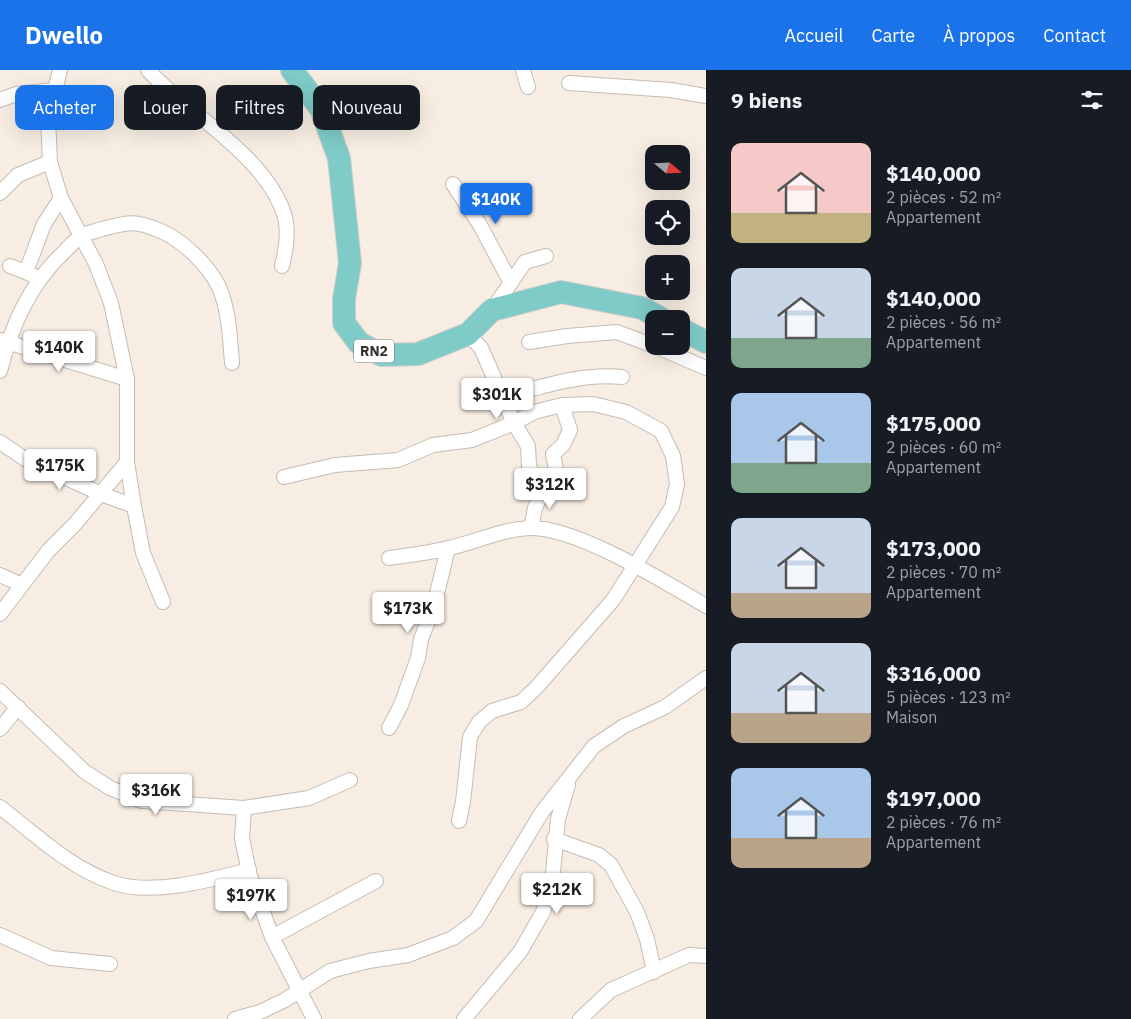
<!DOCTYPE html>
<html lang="fr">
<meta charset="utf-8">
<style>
:root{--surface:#171b24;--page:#242831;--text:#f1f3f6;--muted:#9ea1a6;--accent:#1a73e8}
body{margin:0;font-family:"IBM Plex Sans",sans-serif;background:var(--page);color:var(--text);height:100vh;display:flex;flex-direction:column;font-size:19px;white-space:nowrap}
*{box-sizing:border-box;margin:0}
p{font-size:16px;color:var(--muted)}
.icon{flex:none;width:28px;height:28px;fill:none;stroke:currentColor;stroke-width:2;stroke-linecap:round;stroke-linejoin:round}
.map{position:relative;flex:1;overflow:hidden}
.details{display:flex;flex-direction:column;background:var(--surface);width:425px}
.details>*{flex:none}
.guide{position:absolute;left:15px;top:15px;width:475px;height:45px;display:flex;gap:10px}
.needle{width:32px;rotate:109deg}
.buttons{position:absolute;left:645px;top:75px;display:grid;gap:10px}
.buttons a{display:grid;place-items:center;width:45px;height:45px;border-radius:10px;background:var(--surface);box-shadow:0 5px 20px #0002;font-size:25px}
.price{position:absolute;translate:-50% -42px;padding:0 11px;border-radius:5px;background:#fff;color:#222;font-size:16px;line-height:32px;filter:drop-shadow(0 1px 2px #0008)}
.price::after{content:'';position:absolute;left:50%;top:30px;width:15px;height:11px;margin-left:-8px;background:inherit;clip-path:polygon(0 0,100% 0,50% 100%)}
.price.active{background:var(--accent);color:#fff}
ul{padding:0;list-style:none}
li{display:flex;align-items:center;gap:15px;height:125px;padding:0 25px}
li span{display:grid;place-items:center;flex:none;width:140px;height:100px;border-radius:10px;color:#555}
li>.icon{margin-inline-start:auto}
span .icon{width:60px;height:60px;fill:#fffc;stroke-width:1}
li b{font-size:21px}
h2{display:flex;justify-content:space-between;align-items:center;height:60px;padding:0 25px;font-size:21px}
.pill{padding:0 18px;border-radius:10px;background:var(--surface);box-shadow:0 5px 20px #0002;font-size:18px;line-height:45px}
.pill.active{background:var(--accent);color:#fff}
header{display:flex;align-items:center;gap:30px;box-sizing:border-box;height:70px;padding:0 25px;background:var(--accent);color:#fff}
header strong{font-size:24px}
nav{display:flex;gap:28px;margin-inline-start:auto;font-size:18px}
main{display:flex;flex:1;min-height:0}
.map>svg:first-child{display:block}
</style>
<header>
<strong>Dwello</strong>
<nav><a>Accueil</a><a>Carte</a><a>À propos</a><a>Contact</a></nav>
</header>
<main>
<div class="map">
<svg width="706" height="949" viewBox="0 0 706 949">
<rect width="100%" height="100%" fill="#f7ede3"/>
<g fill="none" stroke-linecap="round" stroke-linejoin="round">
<g stroke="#c6bcb3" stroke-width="16">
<g id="minor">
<polyline points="60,0 48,48 50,92 61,128 96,194 111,233 127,309 127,392 134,436 143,483 163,532"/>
<path d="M 148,0 C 188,44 268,87 285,147 C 289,163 286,180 282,196"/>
<polyline points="523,0 528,17"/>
<polyline points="569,13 671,20 706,26"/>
<polyline points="0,30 16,24 55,20"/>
<polyline points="453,114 480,155 511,213"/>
<polyline points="0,123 18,105 50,92"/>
<polyline points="10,196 26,202"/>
<polyline points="40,209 26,202 44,154 61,128"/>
<polyline points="492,240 525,192 546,186"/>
<polyline points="468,264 481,278 514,353 528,376 529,396 532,403 545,416"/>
<polyline points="0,270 127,309"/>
<polyline points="529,272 567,266 617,262 654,276"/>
<polyline points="655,276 706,298"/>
<path d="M 0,301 C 12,255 29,215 64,182 C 69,177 75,170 81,166 C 86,163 96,161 102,159 C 129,152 135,150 161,161 C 182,170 207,194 218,215 C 229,238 230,268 232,293"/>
<path d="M 503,327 C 541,317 581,303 622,307"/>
<polyline points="0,372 25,389 101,424 134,436"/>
<polyline points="284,407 335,395 398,390 433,375 472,370 514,353 534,342 562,335 593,334 626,342 661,361 673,386 677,414 672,437 613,530 536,618 521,632 492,641 479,652 470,667 463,732 459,751"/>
<polyline points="531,458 535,438 545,416 552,411 556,400 553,384 563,375 570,360 562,335"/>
<path d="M 389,488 C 409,485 429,483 449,478 C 476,472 502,459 530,458 C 577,457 665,512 706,536"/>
<polyline points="0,505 22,515"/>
<polyline points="0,544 48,481 75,454 127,392"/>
<polyline points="0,621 85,702 110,718 142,731 244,738 309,728 350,710"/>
<polyline points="389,658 401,635 418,588 421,569 434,536 448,478"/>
<polyline points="0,659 18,637"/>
<path d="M 0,737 C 35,764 71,799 114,813 C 153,826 210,810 249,800"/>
<polyline points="244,738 242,769 250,806 272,867 314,949"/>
<polyline points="554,769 599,785 611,795 637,842 647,869 654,902"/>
<polyline points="0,865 51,888 110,894"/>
<polyline points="272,867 376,811"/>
<polyline points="235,949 260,942 285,930 330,901 369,891 408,885 453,868 476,851 542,742 594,676 624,656 665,637 706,608"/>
<polyline points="464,949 520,882 543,842 552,814 558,749 568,715"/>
<polyline points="580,949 611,920 689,885 706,886"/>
</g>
</g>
<g stroke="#cecdcc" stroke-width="24">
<g id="trunk">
<polyline points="292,0 321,39 339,88 350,193 344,229 344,253 359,273 382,285 418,284 468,264 492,240 561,222 642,238 662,249"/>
<polyline points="681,259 706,272"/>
</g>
</g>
<use href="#minor" stroke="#fff" stroke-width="14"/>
<use href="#trunk" stroke="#7ecbc8" stroke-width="22"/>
</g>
<g text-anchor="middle" stroke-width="5" stroke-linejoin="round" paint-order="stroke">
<rect fill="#fff" stroke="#706d6b" stroke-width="1" x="354" y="269.5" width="40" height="23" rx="4"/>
<g font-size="14" font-weight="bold" fill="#332f2b">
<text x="374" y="286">RN2</text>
</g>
</g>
</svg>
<div class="buttons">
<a><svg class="needle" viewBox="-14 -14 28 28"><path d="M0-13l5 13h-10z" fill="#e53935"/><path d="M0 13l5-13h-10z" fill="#9ea1a6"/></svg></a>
<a><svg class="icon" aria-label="locate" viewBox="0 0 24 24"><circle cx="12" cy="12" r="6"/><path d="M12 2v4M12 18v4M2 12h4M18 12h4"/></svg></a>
<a>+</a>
<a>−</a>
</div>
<b class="price active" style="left:496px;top:155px">$140K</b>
<b class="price" style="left:59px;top:303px">$140K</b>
<b class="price" style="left:497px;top:350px">$301K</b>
<b class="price" style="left:60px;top:421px">$175K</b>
<b class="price" style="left:550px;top:440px">$312K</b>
<b class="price" style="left:408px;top:564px">$173K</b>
<b class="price" style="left:156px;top:746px">$316K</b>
<b class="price" style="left:557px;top:845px">$212K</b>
<b class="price" style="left:251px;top:851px">$197K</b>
<div class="guide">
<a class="pill active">Acheter</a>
<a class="pill">Louer</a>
<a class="pill">Filtres</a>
<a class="pill">Nouveau</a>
</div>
</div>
<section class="details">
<h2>9 biens<svg class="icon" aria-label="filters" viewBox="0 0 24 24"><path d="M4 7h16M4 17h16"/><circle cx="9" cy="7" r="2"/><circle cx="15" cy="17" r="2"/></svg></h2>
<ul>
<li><span style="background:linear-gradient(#f6c9c9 70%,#c2b280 0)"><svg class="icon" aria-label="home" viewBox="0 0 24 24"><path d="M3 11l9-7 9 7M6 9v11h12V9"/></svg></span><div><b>$140,000</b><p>2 pièces · 52 m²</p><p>Appartement</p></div></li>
<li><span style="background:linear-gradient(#c9d6e8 70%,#7fa58c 0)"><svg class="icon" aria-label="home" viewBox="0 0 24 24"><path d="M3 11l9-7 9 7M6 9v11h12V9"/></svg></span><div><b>$140,000</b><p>2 pièces · 56 m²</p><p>Appartement</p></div></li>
<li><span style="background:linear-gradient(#a9c7e8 70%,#7fa58c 0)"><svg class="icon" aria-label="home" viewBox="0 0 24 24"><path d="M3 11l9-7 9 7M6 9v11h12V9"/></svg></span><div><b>$175,000</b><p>2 pièces · 60 m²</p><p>Appartement</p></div></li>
<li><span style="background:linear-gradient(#c9d6e8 75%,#b9a48a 0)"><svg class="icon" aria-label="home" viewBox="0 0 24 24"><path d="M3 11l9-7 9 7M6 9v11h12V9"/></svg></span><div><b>$173,000</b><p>2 pièces · 70 m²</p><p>Appartement</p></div></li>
<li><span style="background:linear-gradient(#c9d6e8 70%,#b9a48a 0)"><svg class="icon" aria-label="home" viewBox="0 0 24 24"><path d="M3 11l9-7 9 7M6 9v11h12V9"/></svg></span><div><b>$316,000</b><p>5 pièces · 123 m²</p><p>Maison</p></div></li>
<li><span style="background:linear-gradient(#a9c7e8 70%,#b9a48a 0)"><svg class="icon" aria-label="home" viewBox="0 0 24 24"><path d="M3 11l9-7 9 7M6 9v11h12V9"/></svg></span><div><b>$197,000</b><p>2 pièces · 76 m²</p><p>Appartement</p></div></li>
</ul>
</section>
</main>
